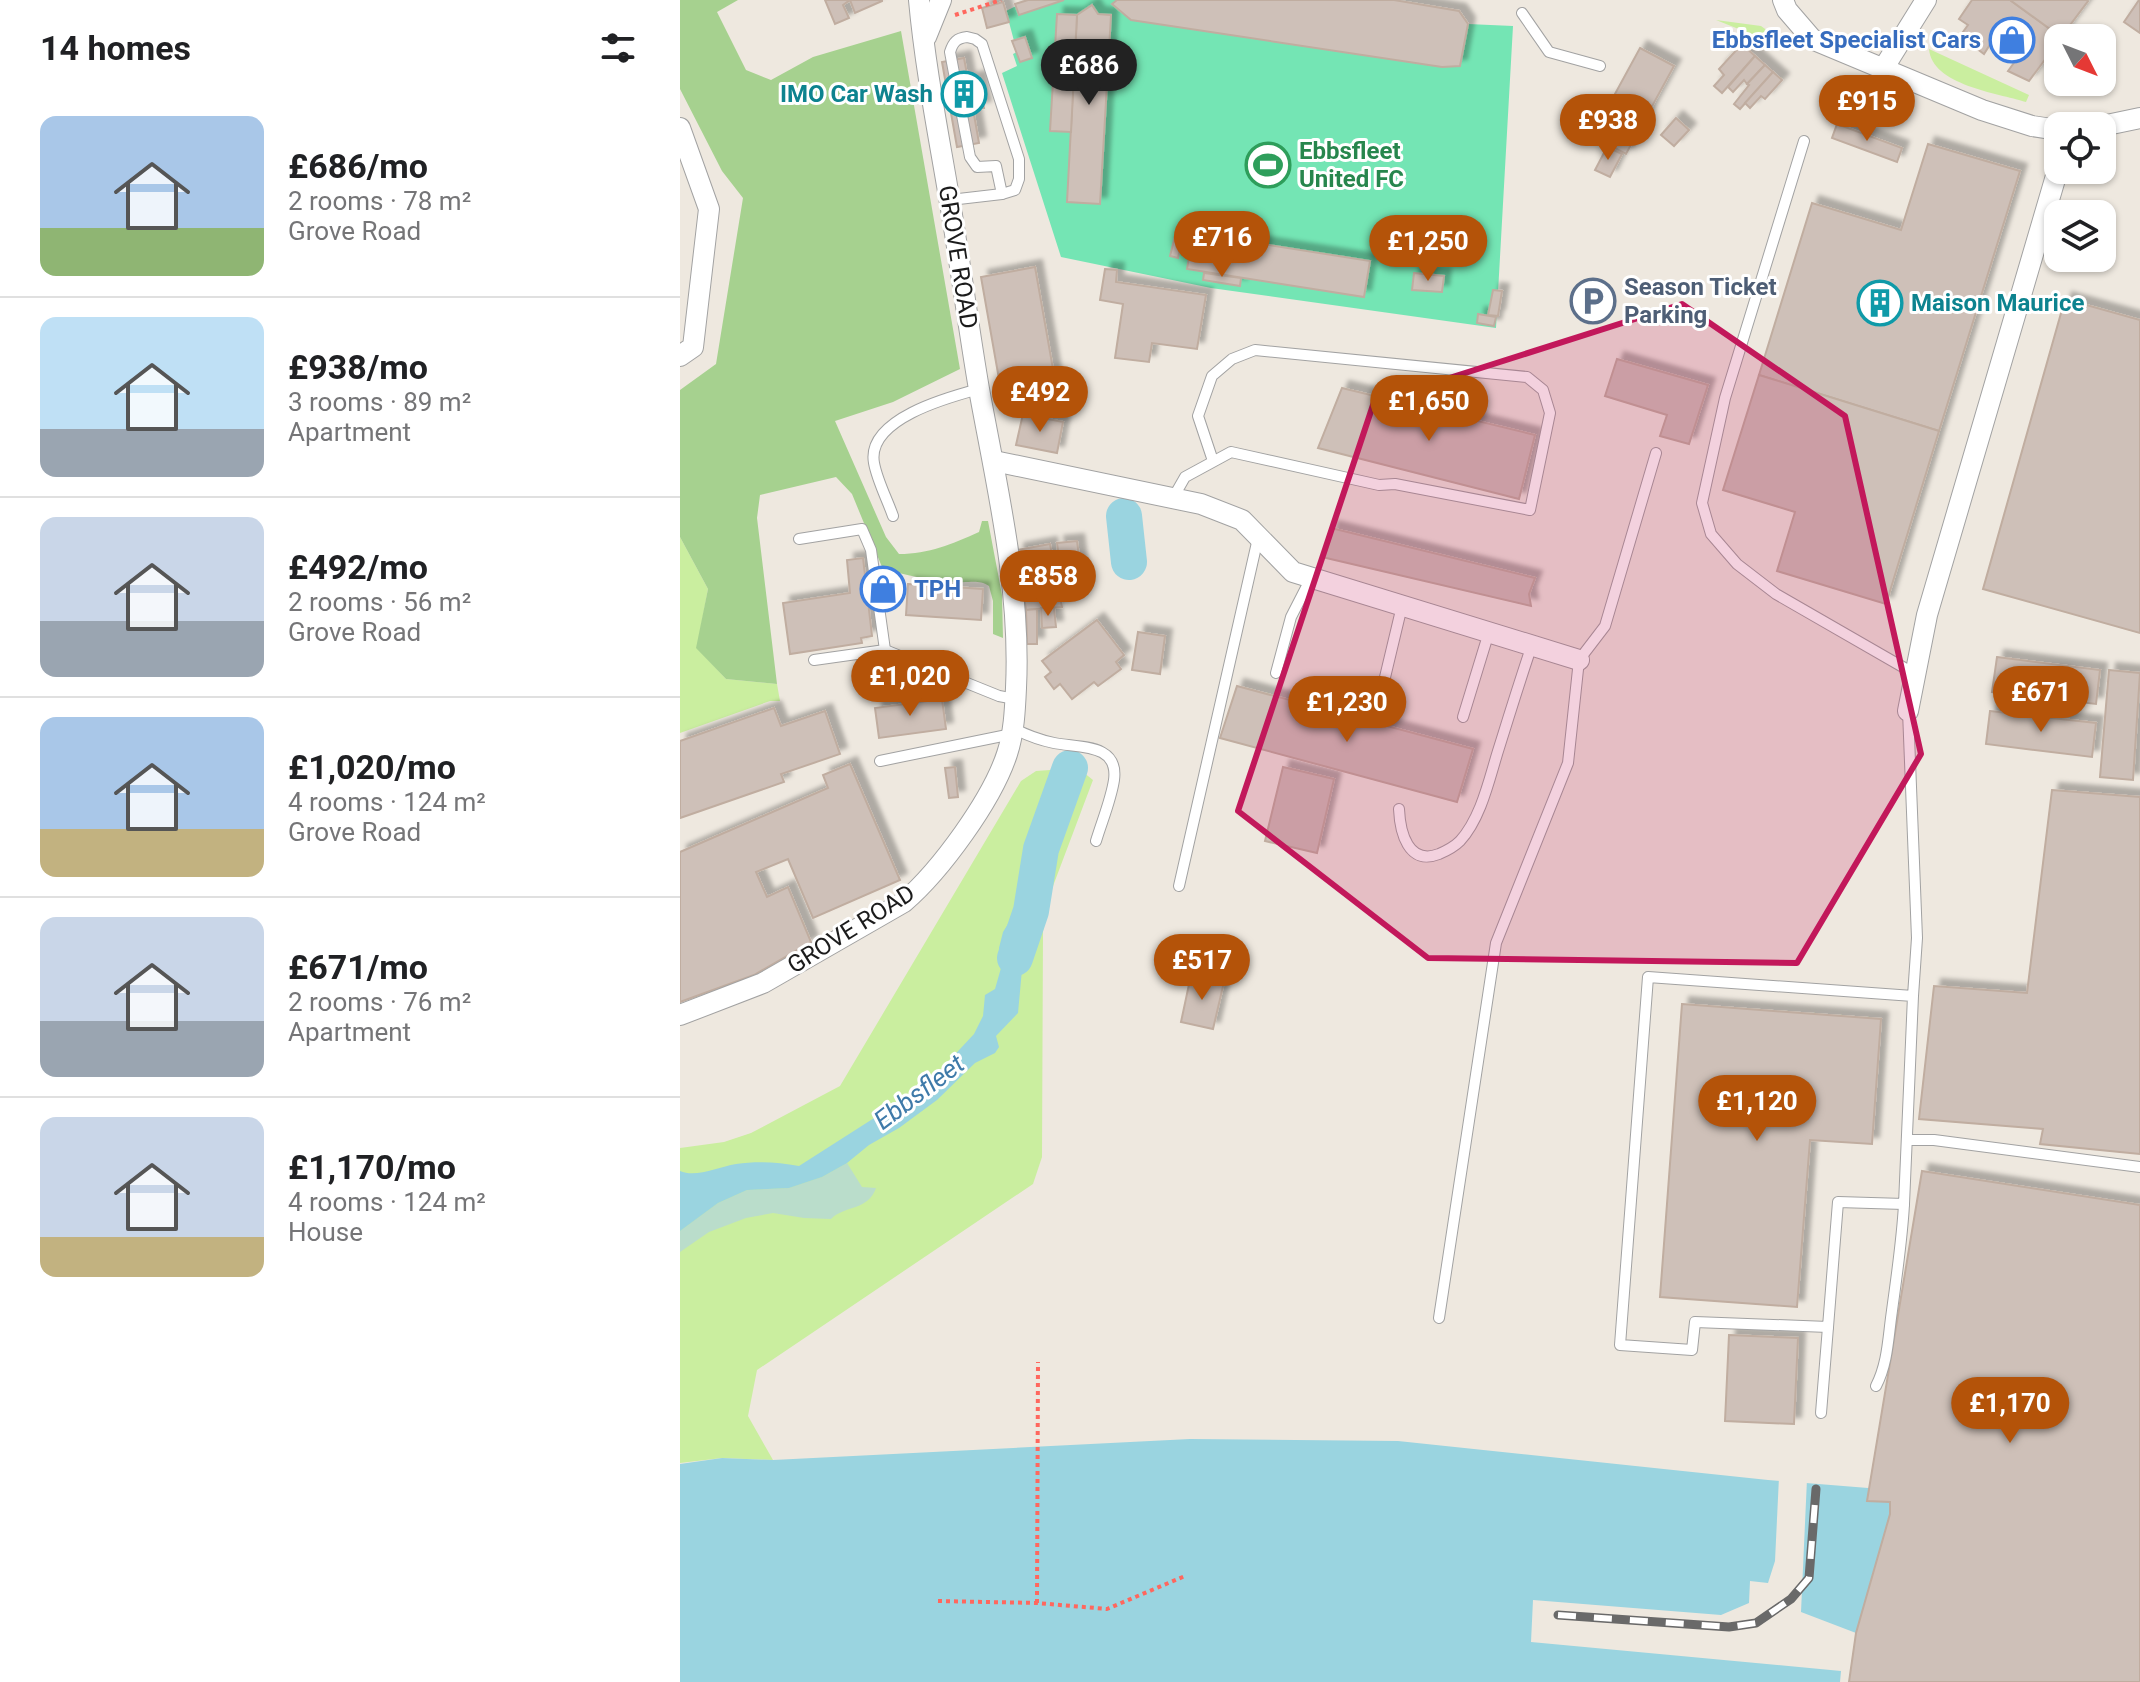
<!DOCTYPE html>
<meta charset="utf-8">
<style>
:root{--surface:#fff;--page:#f2f2f2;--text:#202124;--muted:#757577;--line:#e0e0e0;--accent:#b45309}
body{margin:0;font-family:Roboto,sans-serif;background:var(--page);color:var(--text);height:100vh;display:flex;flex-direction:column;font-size:30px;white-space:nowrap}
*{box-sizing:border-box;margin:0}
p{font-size:26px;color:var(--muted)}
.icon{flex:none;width:44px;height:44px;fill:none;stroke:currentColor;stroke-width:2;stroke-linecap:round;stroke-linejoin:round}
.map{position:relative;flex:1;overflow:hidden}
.side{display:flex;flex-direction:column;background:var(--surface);width:680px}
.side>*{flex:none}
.needle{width:52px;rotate:132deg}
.controls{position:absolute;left:1364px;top:24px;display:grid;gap:16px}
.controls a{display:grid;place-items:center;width:72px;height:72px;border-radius:16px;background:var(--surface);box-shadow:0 2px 6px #0004;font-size:40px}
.price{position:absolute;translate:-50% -68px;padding:0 18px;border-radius:28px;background:var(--accent);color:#fff;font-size:26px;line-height:52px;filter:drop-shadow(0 2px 4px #0008)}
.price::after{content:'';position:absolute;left:50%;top:48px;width:24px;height:18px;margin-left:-12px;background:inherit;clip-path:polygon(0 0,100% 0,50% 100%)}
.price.active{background:#222;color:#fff}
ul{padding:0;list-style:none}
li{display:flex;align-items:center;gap:24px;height:200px;padding:0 40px}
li+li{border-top:2px solid var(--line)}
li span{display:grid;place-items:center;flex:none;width:224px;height:160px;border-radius:16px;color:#555}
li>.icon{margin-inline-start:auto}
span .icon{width:96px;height:96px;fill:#fffc;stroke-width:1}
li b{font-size:34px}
h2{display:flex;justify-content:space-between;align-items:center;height:96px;padding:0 40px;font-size:34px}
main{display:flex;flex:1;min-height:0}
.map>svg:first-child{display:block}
</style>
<main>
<section class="side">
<h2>14 homes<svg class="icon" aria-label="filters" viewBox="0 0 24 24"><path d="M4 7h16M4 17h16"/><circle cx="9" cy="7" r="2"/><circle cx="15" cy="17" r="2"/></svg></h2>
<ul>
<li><span style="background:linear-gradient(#a9c7e8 70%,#8fb573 0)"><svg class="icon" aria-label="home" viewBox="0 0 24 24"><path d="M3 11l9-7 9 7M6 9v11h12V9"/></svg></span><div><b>£686/mo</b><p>2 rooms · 78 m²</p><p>Grove Road</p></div></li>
<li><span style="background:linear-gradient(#bfe0f5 70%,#9aa5b1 0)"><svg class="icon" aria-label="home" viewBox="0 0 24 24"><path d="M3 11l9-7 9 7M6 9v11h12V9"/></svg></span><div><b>£938/mo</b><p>3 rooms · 89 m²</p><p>Apartment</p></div></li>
<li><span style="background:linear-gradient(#c9d6e8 65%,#9aa5b1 0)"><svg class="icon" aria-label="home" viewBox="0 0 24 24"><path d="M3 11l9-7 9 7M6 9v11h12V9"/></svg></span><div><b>£492/mo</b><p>2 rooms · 56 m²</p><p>Grove Road</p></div></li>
<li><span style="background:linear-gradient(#a9c7e8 70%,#c2b280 0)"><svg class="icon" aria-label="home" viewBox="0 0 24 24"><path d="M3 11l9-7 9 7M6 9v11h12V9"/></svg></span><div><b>£1,020/mo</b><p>4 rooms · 124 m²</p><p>Grove Road</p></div></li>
<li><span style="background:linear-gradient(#c9d6e8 65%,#9aa5b1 0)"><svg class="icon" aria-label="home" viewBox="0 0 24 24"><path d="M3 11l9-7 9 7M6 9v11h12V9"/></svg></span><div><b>£671/mo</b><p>2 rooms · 76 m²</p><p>Apartment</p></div></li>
<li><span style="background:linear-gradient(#c9d6e8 75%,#c2b280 0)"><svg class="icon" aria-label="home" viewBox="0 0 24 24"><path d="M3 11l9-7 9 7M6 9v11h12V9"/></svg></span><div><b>£1,170/mo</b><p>4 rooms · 124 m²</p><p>House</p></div></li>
</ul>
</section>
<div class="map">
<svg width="1460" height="1682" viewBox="0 0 1460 1682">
<defs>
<filter id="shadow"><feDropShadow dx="7" dy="-7" stdDeviation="2" flood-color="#0004"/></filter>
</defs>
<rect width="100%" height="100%" fill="#eee8df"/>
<g fill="#caee9f">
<polygon points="1036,20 1081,26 1110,47 1109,49"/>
<path d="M 1249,49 L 1349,95 L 1346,102 C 1317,93 1252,85 1249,49 Z"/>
<polygon points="0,537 28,589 17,648 46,679 97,684 100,701 90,701 0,733"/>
<polygon points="398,768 413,780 370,894 363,931 362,1157 353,1184 77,1370 68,1416 93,1460 42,1458 0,1463 0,1148 44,1142 71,1133 160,1086 341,781 356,771"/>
</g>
<path fill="#a6d18f" d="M 0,0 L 58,0 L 37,12 L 66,70 L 91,80 L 133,57 L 221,31 L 280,369 L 213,402 L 155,421 L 206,537 L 219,554 C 249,554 272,544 299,532 L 302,521 L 308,521 L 322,595 L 323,638 L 313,634 L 313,601 L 309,586 C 298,579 290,583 278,582 C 253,580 225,577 202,567 L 172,494 L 156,477 L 80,495 L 77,518 L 97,684 L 46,679 L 16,648 L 28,589 L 0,537 L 0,390 L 36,364 L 63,198 L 42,171 L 0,89 Z"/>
<path fill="#baddcb" d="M 167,1163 L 182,1187 L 196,1188 C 188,1211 165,1205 151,1219 L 124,1218 L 93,1213 L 66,1218 L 29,1232 L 0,1252 L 0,1231 L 38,1203 L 67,1190 L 109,1188 L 142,1177 Z"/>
<polygon fill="#74e5b4" points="348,0 714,0 779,11 788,24 833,26 816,328 531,288 381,257 322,73 337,66 333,54 337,52 326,11"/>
<g fill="#9ad4e0">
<path d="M 339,906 L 351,911 L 355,919 L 345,937 L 338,1013 L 316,1036 L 319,1047 L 315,1053 L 295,1063 L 257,1100 L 219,1128 L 189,1145 L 167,1163 L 142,1177 L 109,1188 L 67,1190 L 38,1203 L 0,1231 L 0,1171 C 16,1178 38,1167 56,1164 C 77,1161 97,1162 119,1166 L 202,1113 L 228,1100 L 252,1079 L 294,1034 L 303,1016 L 305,995 L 315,989 L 321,968 L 319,948 L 323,932 Z"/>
<polygon points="510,1439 718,1441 1088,1480 1275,1495 1460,1682 0,1682 0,1464 42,1458 93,1460"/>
</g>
<polygon fill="#eee8df" points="1099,1477 1127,1479 1121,1612 1176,1633 1169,1682 1160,1682 1161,1671 851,1642 853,1600 1041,1615 1069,1603 1070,1581 1088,1583 1095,1561"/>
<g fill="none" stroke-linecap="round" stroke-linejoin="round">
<g stroke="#9ad4e0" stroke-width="36">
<polyline points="444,516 449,562"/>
<polyline points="335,958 351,911 361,849 390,768"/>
</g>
</g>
<g fill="#cec0b8" stroke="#c0ada0" stroke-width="2" filter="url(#shadow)">
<polygon points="145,0 170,0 163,5 169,18 155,24"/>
<polygon points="170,0 202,0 202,1 175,13"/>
<polygon points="348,0 384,0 339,15 335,4"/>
<polygon points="437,0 714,0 779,11 788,24 780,66 762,67 451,20 432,4"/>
<polygon points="1292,0 1330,0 1381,37 1378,38 1378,42 1349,81 1328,71 1336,60 1311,43 1304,54 1280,36 1288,25 1279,19"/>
<polygon points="1330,0 1407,0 1408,1 1381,37"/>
<polygon points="1459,0 1460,0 1460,33 1444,22"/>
<polygon points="323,2 329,22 307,28 302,8"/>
<polygon points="412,5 418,14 431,15 420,204 387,202 397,15"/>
<polygon points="377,14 397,15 391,132 370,131"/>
<polygon points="345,37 352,58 340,62 332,41"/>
<polygon points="1062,44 1075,56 1042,93 1034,86 1044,75 1039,69"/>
<polygon points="960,48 994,66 946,154 912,136"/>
<polygon points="1075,56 1085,65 1067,84 1064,80 1053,92 1048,87"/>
<polygon points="284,58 288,80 299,78 304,108 293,109 299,143 277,147 262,62"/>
<polygon points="1085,65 1093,72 1060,109 1054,104 1069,85 1067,84"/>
<polygon points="1093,72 1102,80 1085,99 1081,96 1070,108 1065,103"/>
<polygon points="996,118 1009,130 994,146 981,135"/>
<polygon points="1157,124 1222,148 1217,162 1152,138"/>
<polygon points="1248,144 1340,171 1259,431 1079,375 1132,203 1221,230"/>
<polygon points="927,147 942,154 930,177 915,170"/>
<polygon points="513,233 690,261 684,297 507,269"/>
<polygon points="495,236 502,238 498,258 490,256"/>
<polygon points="355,267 379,403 325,413 301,277"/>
<polygon points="425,269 437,270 436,282 526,295 517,349 472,343 469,362 435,358 443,304 420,300"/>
<polygon points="524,273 561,278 560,286 523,280"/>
<polygon points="734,273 764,276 762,292 732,290"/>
<polygon points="813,290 822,291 818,316 808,315"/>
<polygon points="1385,299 1460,320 1460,633 1303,589"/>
<polygon points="798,314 816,317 814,326 797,323"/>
<polygon points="937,359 1028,385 1009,444 980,436 987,415 925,396"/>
<polygon points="1079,375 1259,431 1206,604 1097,571 1115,512 1043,490"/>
<polygon points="662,388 855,435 839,499 638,448"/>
<polygon points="343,414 383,422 377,453 336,445"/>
<polygon points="651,528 855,578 849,594 851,606 642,557 648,544"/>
<polygon points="397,541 403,585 383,588 377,543"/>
<polygon points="370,544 382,607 346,610 337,550"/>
<polygon points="183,558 192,636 181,638 182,643 110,654 103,603 170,593 167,560"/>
<polygon points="228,584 303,589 301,620 226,615"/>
<polygon points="361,608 374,608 376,627 362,628"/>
<polygon points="357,609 357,644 347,644 346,610"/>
<polygon points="417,620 444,655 436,662 441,669 418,686 414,682 392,699 380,684 374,689 365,677 371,672 362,661"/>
<polygon points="458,632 485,636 480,674 452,670"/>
<polygon points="1317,657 1420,670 1416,704 1312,692"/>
<polygon points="1429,670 1460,673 1453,780 1420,777"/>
<polygon points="557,686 793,749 777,802 540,738"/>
<polygon points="262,699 266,729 199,738 195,708"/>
<polygon points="94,708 101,726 145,711 160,754 101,774 104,782 0,818 0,741"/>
<polygon points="1310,711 1416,723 1412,757 1306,744"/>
<polygon points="170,764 220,880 133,918 108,859 76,872 87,897 108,887 131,942 74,975 0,1002 0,852 148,788 143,775"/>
<polygon points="275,767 278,797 269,798 265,768"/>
<polygon points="603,767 654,779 637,853 585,841"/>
<polygon points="1372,790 1460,797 1460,1154 1360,1144 1363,1129 1239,1119 1254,986 1347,993"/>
<polygon points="511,975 544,982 533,1029 501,1022"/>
<polygon points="1002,1004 1201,1019 1192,1144 1130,1140 1117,1307 980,1297"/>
<polygon points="1242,1171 1460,1205 1460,1682 1169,1682 1176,1633 1210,1514 1210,1502 1187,1501"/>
<polygon points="1049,1335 1118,1338 1114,1424 1045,1421"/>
</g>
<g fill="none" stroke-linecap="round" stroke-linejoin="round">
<g stroke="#a2a2a2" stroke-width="12">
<g id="service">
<polyline points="842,13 869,52 920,66"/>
<path d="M 287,37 L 295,39 L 302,44 L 339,159 L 339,179 L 335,190 L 322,194 L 316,166 L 297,167 L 290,157 L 270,52 C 273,42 277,38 287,37 Z"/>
<polyline points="1124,141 1045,398 1022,503 1031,534 1057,564 1096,594 1235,674"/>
<polyline points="270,200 322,194"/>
<polyline points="493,498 505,477 551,452 699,485 715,484 850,510 870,413 863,390 847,377 575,350 552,359 532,376 518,416 533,461"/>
<path d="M 213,516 C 207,499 197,480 194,463 C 186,419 269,397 299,389"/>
<polyline points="119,539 182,529 191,550 205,650"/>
<polyline points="134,660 205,650 319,696 335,699"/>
<polyline points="596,673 611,617 631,578"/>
<polyline points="701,694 722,606"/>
<polyline points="1228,711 1237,938 1233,996 968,977 940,1345 1012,1350 1015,1322 1148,1327 1158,1202 1224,1204 1233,996"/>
<polyline points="783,717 809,632"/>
<path d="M 333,728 C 346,735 360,740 374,743 C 399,748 439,743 434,780 C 431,800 422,821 416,841"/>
<polyline points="200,761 332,734"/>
<path d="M 719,809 C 720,832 728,866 759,854 C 766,851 774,847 780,841 C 801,818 809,780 818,751 C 829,716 840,680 852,645"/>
<polyline points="499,886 578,538"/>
<polyline points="1227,1140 1254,1140 1460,1167"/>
<polyline points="759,1318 816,943 888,763 899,660 925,626 976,453"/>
<path d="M 1196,1386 C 1207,1365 1208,1341 1211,1318 C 1216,1280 1222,1242 1224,1204"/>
<polyline points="1141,1413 1148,1327"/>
</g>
</g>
<g stroke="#a2a2a2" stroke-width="22">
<g id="minor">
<polyline points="1103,0 1107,10 1132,39 1302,110 1352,126 1378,130"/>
<polyline points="246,37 261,0"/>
<polyline points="1203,69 1246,0"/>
<polyline points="1422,126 1460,118"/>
<polyline points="0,128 29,209 13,347 0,356"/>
<polyline points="314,461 521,504 562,520 613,572 899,660"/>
<polyline points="1228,711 1247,615 1378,169"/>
<path d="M 0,1015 L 83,983 L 224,902 C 261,870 312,800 327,754 C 334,733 335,710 336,688 C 341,587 317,488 299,389 C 288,325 280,261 269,197 C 258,132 245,66 239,0"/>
</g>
</g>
<g stroke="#ff675e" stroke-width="4" stroke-dasharray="4 4" stroke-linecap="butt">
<polyline points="275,15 321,0"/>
<polyline points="258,1601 357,1603 427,1609 505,1576"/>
<polyline points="357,1603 358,1362"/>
</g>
<use href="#service" stroke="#fff" stroke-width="10"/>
<use href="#minor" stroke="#fff" stroke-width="20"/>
<g stroke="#696969" stroke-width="9">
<polyline id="rail" points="878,1615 1049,1627 1076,1623 1111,1599 1129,1578 1136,1489"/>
</g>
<use href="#rail" stroke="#fff" stroke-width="6" stroke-dasharray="18" stroke-linecap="butt"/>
</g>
<path fill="#c2185b" fill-opacity="0.2" stroke="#c2185b" stroke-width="6" stroke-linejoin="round" d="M 1002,304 L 1165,416 L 1241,754 L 1117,963 L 748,958 L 558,811 L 694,402 Z"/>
<defs>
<g id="shop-ring" transform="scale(2.3)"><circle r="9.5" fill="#fff" stroke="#3f7fe0" stroke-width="1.5"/><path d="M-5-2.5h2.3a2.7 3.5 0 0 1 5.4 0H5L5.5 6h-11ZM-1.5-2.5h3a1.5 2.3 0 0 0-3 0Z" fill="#3f7fe0"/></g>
<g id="building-ring" transform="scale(2.3)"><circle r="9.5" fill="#fff" stroke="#0f9aa8" stroke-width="1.5"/><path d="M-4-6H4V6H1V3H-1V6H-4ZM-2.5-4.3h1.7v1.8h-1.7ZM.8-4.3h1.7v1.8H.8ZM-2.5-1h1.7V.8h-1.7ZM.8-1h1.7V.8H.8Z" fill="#0f9aa8"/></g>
<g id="stadium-ring" transform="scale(2.3)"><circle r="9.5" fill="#fff" stroke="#2e9e5b" stroke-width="1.5"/><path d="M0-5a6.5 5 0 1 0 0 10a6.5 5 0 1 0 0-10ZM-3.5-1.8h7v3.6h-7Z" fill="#2e9e5b"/></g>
<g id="parking-ring" transform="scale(2.3)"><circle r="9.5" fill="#fff" stroke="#5c6f8a" stroke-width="1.5"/><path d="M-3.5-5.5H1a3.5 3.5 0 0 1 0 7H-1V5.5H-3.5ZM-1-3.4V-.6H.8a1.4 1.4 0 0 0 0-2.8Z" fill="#5c6f8a"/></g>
</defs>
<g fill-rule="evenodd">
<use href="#shop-ring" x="1332" y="40"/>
<use href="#building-ring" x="284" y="94"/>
<use href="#stadium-ring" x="588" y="165"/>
<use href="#parking-ring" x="913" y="301"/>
<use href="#building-ring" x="1200" y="303"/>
<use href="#shop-ring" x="203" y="589"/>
</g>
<g text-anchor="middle" stroke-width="6" stroke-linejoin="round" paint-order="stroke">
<g font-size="24" font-weight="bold" fill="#366cbe" stroke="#fff" text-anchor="end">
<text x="1301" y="48">Ebbsfleet Specialist Cars</text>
<text x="234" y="597" text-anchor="start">TPH</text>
</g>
<g font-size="24" font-weight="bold" fill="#0d838f" stroke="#fff" text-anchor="end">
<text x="253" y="102">IMO Car Wash</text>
<text x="1231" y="311" text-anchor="start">Maison Maurice</text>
</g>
<g font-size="24" font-weight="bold" fill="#27864d" stroke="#fff" text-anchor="start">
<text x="619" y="159">Ebbsfleet<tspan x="619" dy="28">United FC</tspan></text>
</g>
<g font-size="24" fill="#1b1b1b" stroke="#fff">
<text transform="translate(278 257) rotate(81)" y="8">GROVE ROAD</text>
<text transform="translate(171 929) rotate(-32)" y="8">GROVE ROAD</text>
</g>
<g font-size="24" font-weight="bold" fill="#4e5e75" stroke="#fff" text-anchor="start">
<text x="944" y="295">Season Ticket<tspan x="944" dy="28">Parking</tspan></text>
</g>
<g font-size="26" font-style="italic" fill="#3e7aa9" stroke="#fff">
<text transform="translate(239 1092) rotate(-37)" y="9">Ebbsfleet</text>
</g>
</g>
</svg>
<div class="controls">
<a><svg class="needle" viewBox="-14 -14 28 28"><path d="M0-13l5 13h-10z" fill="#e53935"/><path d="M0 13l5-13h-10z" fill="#757577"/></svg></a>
<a><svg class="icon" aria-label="locate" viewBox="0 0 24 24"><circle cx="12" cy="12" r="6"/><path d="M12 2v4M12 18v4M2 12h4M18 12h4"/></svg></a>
<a><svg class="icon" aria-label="layers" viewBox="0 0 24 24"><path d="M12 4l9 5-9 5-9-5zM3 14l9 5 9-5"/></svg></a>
</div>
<b class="price active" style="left:409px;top:107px">£686</b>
<b class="price" style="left:1187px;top:143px">£915</b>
<b class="price" style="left:928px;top:162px">£938</b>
<b class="price" style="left:542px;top:279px">£716</b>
<b class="price" style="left:748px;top:283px">£1,250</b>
<b class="price" style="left:360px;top:434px">£492</b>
<b class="price" style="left:749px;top:443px">£1,650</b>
<b class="price" style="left:368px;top:618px">£858</b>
<b class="price" style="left:230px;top:718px">£1,020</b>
<b class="price" style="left:1361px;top:734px">£671</b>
<b class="price" style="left:667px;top:744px">£1,230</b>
<b class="price" style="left:522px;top:1002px">£517</b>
<b class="price" style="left:1077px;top:1143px">£1,120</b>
<b class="price" style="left:1330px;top:1445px">£1,170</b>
</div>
</main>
